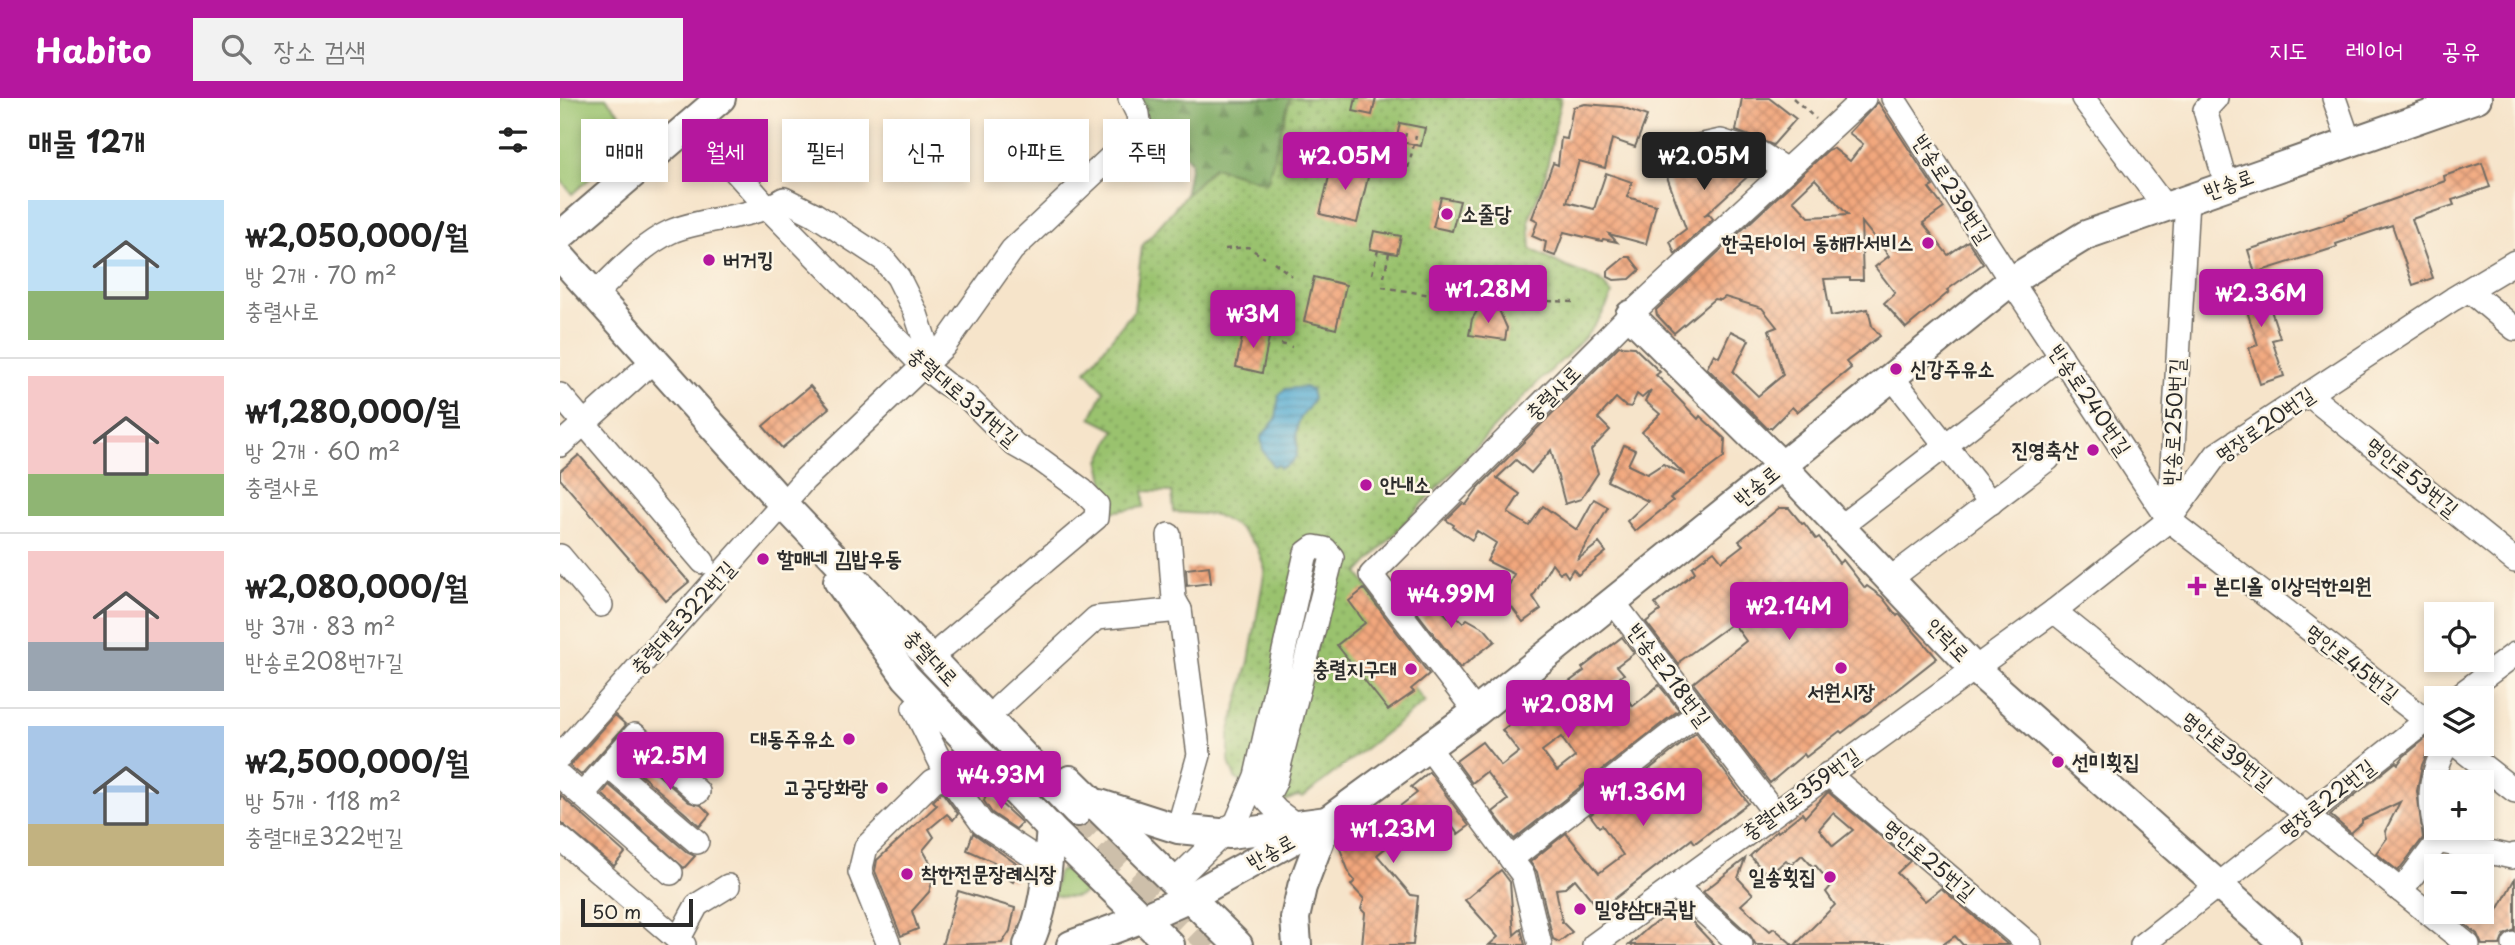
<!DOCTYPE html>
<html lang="ko">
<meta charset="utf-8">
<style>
:root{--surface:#fff;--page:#f2f2f2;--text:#222;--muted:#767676;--line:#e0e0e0;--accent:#b5179e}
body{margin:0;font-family:"Playpen Sans","Poor Story",sans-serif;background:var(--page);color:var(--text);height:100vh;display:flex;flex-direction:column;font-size:26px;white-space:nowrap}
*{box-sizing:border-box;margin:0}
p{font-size:23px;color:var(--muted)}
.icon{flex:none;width:38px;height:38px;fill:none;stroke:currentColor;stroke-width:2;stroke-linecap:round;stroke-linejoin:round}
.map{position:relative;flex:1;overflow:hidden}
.side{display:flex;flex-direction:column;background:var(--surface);width:560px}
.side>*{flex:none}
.banner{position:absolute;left:21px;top:21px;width:665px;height:63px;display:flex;gap:14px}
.controls{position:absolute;left:1864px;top:504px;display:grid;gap:14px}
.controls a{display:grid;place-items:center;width:70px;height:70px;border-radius:0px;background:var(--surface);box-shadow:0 4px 10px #0003;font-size:35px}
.scale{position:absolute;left:21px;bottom:18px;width:112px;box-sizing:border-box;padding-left:7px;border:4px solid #2b2b2b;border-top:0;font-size:19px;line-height:24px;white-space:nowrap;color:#2b2b2b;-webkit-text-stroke:5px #fcf5e5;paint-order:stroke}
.price{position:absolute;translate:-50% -60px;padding:0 16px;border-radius:7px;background:var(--accent);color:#fff;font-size:23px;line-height:46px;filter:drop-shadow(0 2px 4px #0008)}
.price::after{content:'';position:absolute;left:50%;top:42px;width:21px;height:16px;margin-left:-10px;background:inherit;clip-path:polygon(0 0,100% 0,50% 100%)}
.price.on{background:#222;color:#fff}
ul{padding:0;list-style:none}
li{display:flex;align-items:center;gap:21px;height:175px;padding:0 28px}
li+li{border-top:2px solid var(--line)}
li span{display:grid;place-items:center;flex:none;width:196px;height:140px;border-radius:0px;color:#555}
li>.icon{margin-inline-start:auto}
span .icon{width:84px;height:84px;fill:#fffc;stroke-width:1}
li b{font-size:30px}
h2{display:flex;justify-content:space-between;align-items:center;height:84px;padding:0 28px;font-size:30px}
.tag{padding:0 24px;border-radius:0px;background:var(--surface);box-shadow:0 4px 10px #0003;font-size:24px;line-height:63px}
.tag.on{background:var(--accent);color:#fff}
header{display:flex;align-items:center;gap:42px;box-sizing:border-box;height:98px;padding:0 35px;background:var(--accent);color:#fff}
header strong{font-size:33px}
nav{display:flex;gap:38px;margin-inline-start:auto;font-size:24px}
.search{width:490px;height:63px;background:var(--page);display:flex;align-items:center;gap:18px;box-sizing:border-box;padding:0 24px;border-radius:0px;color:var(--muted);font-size:26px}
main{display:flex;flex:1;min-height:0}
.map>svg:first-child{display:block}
</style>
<header>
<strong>Habito</strong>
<div class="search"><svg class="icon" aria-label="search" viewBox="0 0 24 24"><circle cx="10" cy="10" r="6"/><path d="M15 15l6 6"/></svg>장소 검색</div>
<nav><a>지도</a><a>레이어</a><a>공유</a></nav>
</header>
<main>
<section class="side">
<h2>매물 12개<svg class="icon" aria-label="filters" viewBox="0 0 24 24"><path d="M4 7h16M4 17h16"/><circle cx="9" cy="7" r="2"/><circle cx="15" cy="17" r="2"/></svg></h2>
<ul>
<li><span style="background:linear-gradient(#bfe0f5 65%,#8fb573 0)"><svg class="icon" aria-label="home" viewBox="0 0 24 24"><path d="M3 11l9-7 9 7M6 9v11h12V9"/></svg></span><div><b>₩2,050,000/월</b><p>방 2개 · 70 m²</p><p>충렬사로</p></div></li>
<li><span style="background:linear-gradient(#f6c9c9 70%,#8fb573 0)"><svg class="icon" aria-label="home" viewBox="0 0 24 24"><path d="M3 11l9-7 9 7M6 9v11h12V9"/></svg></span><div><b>₩1,280,000/월</b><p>방 2개 · 60 m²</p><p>충렬사로</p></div></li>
<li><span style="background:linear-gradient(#f6c9c9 65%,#9aa5b1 0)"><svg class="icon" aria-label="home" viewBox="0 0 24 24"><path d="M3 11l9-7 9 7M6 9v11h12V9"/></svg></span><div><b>₩2,080,000/월</b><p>방 3개 · 83 m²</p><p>반송로208번가길</p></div></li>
<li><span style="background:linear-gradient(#a9c7e8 70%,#c2b280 0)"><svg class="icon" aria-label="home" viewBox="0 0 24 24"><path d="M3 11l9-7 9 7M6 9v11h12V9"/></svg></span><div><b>₩2,500,000/월</b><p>방 5개 · 118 m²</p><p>충렬대로322번길</p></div></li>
</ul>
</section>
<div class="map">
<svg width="1955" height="847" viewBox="0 0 1955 847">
<defs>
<pattern id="forest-firs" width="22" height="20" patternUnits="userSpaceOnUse" patternTransform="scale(1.75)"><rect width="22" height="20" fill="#7ba861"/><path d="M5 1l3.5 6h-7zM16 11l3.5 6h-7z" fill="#658950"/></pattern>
<pattern id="park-dots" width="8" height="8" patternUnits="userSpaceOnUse" patternTransform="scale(1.75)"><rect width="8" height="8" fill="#9ac26e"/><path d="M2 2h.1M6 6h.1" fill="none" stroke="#7e9e5b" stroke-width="1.8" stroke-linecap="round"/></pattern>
<pattern id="water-rules" width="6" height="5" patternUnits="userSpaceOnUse" patternTransform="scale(1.75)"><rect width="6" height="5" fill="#55acd2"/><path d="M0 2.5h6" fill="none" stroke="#478cab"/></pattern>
<pattern id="building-cross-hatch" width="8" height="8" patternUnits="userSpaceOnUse" patternTransform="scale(1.75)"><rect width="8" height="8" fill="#f2a77d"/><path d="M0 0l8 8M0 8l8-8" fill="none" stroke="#c48867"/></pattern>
</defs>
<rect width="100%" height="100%" fill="#fcf5e5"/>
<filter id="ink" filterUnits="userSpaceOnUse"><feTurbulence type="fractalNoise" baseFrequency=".0143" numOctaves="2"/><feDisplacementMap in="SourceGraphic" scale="14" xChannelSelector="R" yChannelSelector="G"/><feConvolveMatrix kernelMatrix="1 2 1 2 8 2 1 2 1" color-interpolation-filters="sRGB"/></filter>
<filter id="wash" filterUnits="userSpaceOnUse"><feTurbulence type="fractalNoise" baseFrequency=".00686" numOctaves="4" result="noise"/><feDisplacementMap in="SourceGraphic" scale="28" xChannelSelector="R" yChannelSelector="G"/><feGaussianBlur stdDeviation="1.57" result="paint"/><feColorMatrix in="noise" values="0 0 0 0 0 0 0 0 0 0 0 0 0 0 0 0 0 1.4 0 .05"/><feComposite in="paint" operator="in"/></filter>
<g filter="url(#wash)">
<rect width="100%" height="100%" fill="#f6e4ca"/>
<g fill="#9ac26e" stroke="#62764c" stroke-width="2">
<polygon points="0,0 46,0 79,38 12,96 0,81"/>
<path d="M 503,772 L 510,773 L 529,791 C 517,802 508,800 493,797 L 498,774 Z"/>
</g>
<polygon fill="url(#forest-firs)" stroke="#536a46" stroke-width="2" points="576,0 730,0 707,85 654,69 625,98 631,64 602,29 588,25"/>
<path fill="url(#park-dots)" stroke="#62764c" stroke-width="2" d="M 730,0 L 1001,0 L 985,79 L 969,121 L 971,151 L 1004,168 L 1040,182 L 1052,196 C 1037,237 1000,262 970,292 C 912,352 855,414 798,475 L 855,552 L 836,567 L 865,604 L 743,699 L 737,698 L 723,704 L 687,688 L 675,680 L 669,664 L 669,636 L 689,563 L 705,471 L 697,449 L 679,430 L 656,417 L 614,414 L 612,394 L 584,393 L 584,409 L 550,414 L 540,363 L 555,332 L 531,320 L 544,293 L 526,273 L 574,212 L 582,148 L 625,98 L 654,69 L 707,85 Z"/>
<path fill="url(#water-rules)" stroke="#406c7e" stroke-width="2" d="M 745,289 L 751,292 L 753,301 C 750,311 741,316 738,326 C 732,343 748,361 720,370 L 719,367 L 713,368 L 703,353 L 701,339 L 716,321 L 719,297 L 725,291 Z"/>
<g id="blocks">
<g fill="url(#building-cross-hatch)" fill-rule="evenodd">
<polygon points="796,0 816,0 812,17 793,13"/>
<polygon points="1182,0 1209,0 1236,21 1213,47 1176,33"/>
<path d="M 1318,4 L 1373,88 L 1369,90 L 1384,110 L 1363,125 L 1388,157 L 1408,143 L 1423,166 L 1387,192 L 1389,194 L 1346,230 L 1324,205 L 1335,195 L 1315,169 L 1329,158 L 1301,123 L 1303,182 L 1290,182 L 1290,180 L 1264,181 L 1271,218 L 1308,211 L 1312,228 L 1320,238 L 1286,264 L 1291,270 L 1237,314 L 1232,309 L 1211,330 L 1207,330 L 1147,270 L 1154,256 L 1159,259 L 1171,233 L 1189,242 L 1173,274 L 1198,298 L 1223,277 L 1209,232 L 1217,229 L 1202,210 L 1165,199 L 1161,202 L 1154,201 L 1114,235 L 1097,217 L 1096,212 L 1268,52 L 1273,50 L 1290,63 L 1303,46 L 1289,35 ZM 1255,81 L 1288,117 L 1249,119 L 1233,102 Z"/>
<polygon points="1025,6 1062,9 1087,18 1075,49 1052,41 1045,70 1019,63 1007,104 1034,111 1046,75 1072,84 1067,99 1096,107 1086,146 1049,136 1057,144 1043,141 1042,143 1004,134 995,158 984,154 986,144 972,138 978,123 972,120 993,65 998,67 1001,40 1007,41 1013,9"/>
<polygon points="840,25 865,30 861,48 836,43"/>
<polygon points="1160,57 1197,70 1144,118 1149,116 1153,121 1115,156 1110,143 1126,131 1106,76 1132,67 1131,64"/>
<polygon points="773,62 810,71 797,125 760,116"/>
<polygon points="1922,65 1930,89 1892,102 1894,107 1852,121 1873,180 1853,187 1832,127 1776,146 1777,149 1695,175 1688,152 1784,121 1784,119 1885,83 1884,78"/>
<polygon points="881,99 900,103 892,133 873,129"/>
<polygon points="814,133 841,138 837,156 810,151"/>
<polygon points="1065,159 1070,159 1080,172 1070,181 1054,182 1048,179 1048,173"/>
<polygon points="1699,175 1720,240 1712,242 1724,278 1700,286 1689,250 1698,247 1677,182"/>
<polygon points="754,179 786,187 776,231 744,223"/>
<polygon points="919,210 939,212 947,230 945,242 909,237 912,221"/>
<polygon points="684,230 710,235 702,275 676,269"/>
<polygon points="1059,248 1074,249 1100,274 1096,277 1113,293 1112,294 1138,321 1140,318 1165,341 1164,359 1110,400 1113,403 1075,433 1067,423 1088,403 1047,383 1064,347 1075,352 1068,367 1087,376 1103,366 1125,377 1082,334 1100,316 1085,303 1091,292 1082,300 1077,296 1071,309 1065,308 1056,300 1038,320 1050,332 1031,352 1038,375 1021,401 1005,406 991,352 971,375 956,362 937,380 960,396 948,415 969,428 983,408 1017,432 1034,401 1048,409 1017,462 1039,445 1046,454 1018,477 1013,471 1008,479 1004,473 1000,475 992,465 973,499 981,511 963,524 944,499 954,476 927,463 936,445 917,433 912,442 893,429 894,427 886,422 903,405 906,407 918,390"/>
<polygon points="250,288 269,310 222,350 203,328"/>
<polygon points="19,357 129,484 106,503 0,381 0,373"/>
<polygon points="1219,410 1229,410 1242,426 1244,425 1256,441 1259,439 1279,465 1283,462 1305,490 1307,488 1322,499 1337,518 1339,516 1377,560 1282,635 1280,633 1246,659 1244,656 1210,685 1133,585 1186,543 1173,525 1120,563 1119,567 1086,524 1100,513 1095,506 1135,474 1132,469 1154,453 1162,463 1183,447 1179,443"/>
<polygon points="649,468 651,485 627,488 626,471"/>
<polygon points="859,488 891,522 896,518 903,525 907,521 925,531 935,543 900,570 849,504 851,503 847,498"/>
<polygon points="804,491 869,576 851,591 854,594 828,612 777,547 805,525 789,503"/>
<path d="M 1062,539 L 1074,555 L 1057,568 L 1064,576 L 1054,584 L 1073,608 L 1099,587 L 1119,612 L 954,741 L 933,714 L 948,702 L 926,674 L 912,685 L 896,663 L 922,644 L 941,668 L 959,654 L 942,632 L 1024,573 L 1022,570 ZM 1001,639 L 1015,659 L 997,673 L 982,653 Z"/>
<polygon points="55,617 66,627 21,677 10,668"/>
<polygon points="1136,635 1188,705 1135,745 1132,741 1040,812 1015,781 1005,790 996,791 1002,824 1012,834 999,844 993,841 977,774 970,764 1006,735 1039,775 1063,757 1042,727 1039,729 1030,717"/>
<polygon points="1866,640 1873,643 1862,667 1857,693 1863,740 1838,773 1816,755 1827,740 1825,733 1840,704 1802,722 1802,725 1791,735 1770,717 1836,664 1838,666 1844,658"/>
<polygon points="76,657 129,704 141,707 150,716 140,728 68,666"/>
<polygon points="869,674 909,728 898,736 881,714 855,736 850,730 817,757 851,797 858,798 853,847 802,847 805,815 801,811 804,801 791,787 795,783 790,777 779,748 802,730 806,734 857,695 851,689"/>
<polygon points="49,687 128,755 135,758 124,770 42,696"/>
<polygon points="427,693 462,725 456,731 432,715 424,703"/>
<polygon points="382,694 398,716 393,722 387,716 369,731 374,739 363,752 371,766 372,785 369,794 352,813 358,831 341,838 315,773 317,762 377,707 373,703"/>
<path d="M 1268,694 L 1350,763 L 1337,775 L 1365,803 L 1381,790 L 1448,847 L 1403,847 L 1395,838 L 1382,847 L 1235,847 L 1275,807 L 1266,794 L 1272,787 L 1255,767 L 1253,769 L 1242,757 L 1231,767 L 1226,762 L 1208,778 L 1190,758 L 1217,732 L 1218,734 L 1242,715 L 1245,719 ZM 1273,715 L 1293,732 L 1273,748 L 1259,731 Z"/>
<polygon points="0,697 65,755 54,768 0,724"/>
<polygon points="413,735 461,769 453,784 432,770 434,764 407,752"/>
<polygon points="1185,761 1178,780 1193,796 1181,807 1210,833 1214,830 1233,847 1196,847 1190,837 1143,794"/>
<polygon points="941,772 950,784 954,837 961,831 965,847 929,847 938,839 905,802"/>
<polygon points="1955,780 1955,832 1944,837 1940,847 1922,847 1917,836 1889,814 1922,814 1922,806 1936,816"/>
<polygon points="398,793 455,810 450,833 442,845 382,847"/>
<polygon points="1115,813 1122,813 1154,847 1069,847 1089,829"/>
</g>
</g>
</g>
<g filter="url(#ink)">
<use href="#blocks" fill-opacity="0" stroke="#726c63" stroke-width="2"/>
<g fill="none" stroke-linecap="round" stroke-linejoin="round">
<polyline stroke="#cdbfaa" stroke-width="28" stroke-dasharray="28 14" stroke-linecap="butt" points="517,714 653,847"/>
<g stroke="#726c63" stroke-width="26">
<g id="minor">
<polyline points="1333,0 1451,183 1609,422 1876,630"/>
<polyline points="1523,0 1605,109"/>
<polyline points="1656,0 1645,12 1666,86"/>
<polyline points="1774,0 1789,43"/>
<polyline points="132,25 209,111 364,269 384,285 407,299 455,347 481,362 522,392 537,407 536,420 383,549"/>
<polyline points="1129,50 1161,43 1201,56 1226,72"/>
<polyline points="1910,193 1955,231"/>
<path d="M 34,197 C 58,175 80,148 110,134 C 144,119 193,121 224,101 L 254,116 L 323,161 L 338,179 L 355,213 L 365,243 L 364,269"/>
<polyline points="1332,279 1431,405"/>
<polyline points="1748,296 1955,463"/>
<polyline points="0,297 143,464"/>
<polyline points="0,347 93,263"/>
<polyline points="1609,422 1627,101"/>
<polyline points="1280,429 1501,258"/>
<polyline points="609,437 614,501 620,512 639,657 618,731"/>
<polyline points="0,458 41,507"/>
<polyline points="1330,481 1488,361"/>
<polyline points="1054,505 1215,715"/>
<polyline points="1494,513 1908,847"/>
<polyline points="365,599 354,610 387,677 422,725 474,759 488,766"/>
<polyline points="1896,600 1955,556"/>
<polyline points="440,608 536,520 620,512"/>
<polyline points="916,614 811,477 1070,217 1304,0"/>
<polyline points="1895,646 1955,693"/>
<polyline points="868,649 963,777 980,847"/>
<polyline points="0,658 245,381 384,248 452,152 580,32 578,16 570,0"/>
<polyline points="48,668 137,744"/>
<polyline points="1268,676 1470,847"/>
<polyline points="0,678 111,775"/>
<polyline points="22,697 75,637 138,694"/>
<polyline points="677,723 696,678 746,455 754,449 765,451 772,459 715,684 706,701 717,713 736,727"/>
<polyline points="0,740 124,847"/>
<path d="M 1878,743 C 1868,703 1867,682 1887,646"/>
<polyline points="1878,743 1952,759 1955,757"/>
<polyline points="951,761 1138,615"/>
<polyline points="614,784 671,728"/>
<polyline points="1115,788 1181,847"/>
<polyline points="1841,793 1878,743"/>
<polyline points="118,842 137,807 168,788"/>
<polyline points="329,847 300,774 306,749 373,683 387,677"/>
<polyline points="1034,847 1494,513 1609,422 1657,356 1893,201 1955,164"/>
<polyline points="1582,847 1876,615"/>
<polyline points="1954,847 1955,846"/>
</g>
</g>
<g stroke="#726c63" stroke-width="32">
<g id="major">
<polyline points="0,138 161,0"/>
<polyline points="0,158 223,406 517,714"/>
<polyline points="1070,217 1222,368 1414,570 1726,847"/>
<polyline points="278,483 346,579 491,731 610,847"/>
<polyline points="510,682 678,847"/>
<polyline points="540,706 618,731 670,736 767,723 742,789 735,820 737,847"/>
<path d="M 468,847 C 486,811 487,770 491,731"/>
<polyline points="511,847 583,820 630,799 767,723 916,614 1451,183 1526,137 1917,0"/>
</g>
</g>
<g stroke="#726c63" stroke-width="2.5" stroke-dasharray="5 5" stroke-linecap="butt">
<polyline points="1233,0 1256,21"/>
<polyline points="838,68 846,35"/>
<polyline points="848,70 856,38"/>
<polyline points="665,151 688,149 705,160"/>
<polyline points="714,164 732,178"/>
<polyline points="812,176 819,148"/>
<polyline points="824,179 830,150"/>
<polyline points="822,189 919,205 940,203 964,195 989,203 1016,204"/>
<polyline points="721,246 732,249"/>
</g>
<use href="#minor" stroke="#fff" stroke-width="23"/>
<use href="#major" stroke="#fff" stroke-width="28"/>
</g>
</g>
<g fill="#b5179e" stroke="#fcf5e5" stroke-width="2.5">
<circle cx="887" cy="116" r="7"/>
<circle cx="1368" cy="145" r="7"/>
<circle cx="149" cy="162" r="7"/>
<circle cx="1336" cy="271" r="7"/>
<circle cx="1533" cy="352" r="7"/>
<circle cx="806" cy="387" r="7"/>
<circle cx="203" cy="461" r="7"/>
<path d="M1633.5 477.5h7v7h7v7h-7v7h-7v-7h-7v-7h7z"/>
<circle cx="1281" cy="570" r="7"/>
<circle cx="851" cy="571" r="7"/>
<circle cx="289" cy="641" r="7"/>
<circle cx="1498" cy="664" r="7"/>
<circle cx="322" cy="690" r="7"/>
<circle cx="347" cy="776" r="7"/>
<circle cx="1270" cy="779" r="7"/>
<circle cx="1020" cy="811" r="7"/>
</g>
<g text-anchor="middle" stroke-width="5" stroke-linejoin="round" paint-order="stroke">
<g font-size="21" fill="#2b2b2b" stroke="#fcf5e5">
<text transform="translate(1669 86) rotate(-20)" y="7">반송로</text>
<text transform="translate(1392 91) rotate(57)" y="7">반송로239번길</text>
<text transform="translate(993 295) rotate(-45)" y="7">충렬사로</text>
<text transform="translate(403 299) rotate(41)" y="7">충렬대로331번길</text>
<text transform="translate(1530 302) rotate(56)" y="7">반송로240번길</text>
<text transform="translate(1614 324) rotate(-87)" y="7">반송로250번길</text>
<text transform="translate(1705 327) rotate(-35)" y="7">명장로20번길</text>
<text transform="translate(1852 379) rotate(39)" y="7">명안로53번길</text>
<text transform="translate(1197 388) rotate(-39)" y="7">반송로</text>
<text transform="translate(123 520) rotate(-48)" y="7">충렬대로322번길</text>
<text transform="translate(1388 542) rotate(46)" y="7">안락로</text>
<text transform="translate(371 560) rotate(47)" y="7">충렬대로</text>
<text transform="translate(1792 565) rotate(38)" y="7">명안로45번길</text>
<text transform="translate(1109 577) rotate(53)" y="7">반송로218번길</text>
<text transform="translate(1667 653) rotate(39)" y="7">명안로39번길</text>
<text transform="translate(1241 696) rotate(-36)" y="7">충렬대로359번길</text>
<text transform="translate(1767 701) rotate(-38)" y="7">명장로22번길</text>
<text transform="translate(711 754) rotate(-29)" y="7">반송로</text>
<text transform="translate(1369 762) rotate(40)" y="7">명안로25번길</text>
</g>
<g font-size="21" font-weight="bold" fill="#2b2b2b" stroke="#fcf5e5" text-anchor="start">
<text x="901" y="123">소줄당</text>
<text x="1354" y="152" text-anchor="end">한국타이어 동해카서비스</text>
<text x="163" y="169">버거킹</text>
<text x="1350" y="278">신강주유소</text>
<text x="1519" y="359" text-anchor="end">진영축산</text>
<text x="820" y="394">안내소</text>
<text x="217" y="468">할매네 김밥우동</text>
<text x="1653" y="495">본디올 이상덕한의원</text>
<text x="837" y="578" text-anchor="end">충렬지구대</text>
<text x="1281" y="601" text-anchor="middle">서원시장</text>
<text x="275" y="648" text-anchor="end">대동주유소</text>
<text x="1512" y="671">선미횟집</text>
<text x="308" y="697" text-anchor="end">고궁당화랑</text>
<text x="361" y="783">착한전문장례식장</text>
<text x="1256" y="786" text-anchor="end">일송횟집</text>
<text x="1034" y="818">밀양삼대국밥</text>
</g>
</g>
</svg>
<div class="controls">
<a><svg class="icon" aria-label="locate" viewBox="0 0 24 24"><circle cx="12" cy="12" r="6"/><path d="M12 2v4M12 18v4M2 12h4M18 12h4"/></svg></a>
<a><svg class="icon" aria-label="layers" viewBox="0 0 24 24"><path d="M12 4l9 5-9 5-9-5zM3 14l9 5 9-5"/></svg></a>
<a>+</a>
<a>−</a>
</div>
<div class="scale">50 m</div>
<b class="price" style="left:785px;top:94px">₩2.05M</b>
<b class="price on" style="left:1144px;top:94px">₩2.05M</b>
<b class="price" style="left:928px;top:227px">₩1.28M</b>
<b class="price" style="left:1701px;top:231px">₩2.36M</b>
<b class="price" style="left:693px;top:252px">₩3M</b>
<b class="price" style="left:891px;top:532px">₩4.99M</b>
<b class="price" style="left:1229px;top:544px">₩2.14M</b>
<b class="price" style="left:1008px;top:642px">₩2.08M</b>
<b class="price" style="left:110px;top:694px">₩2.5M</b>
<b class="price" style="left:441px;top:713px">₩4.93M</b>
<b class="price" style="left:1083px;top:730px">₩1.36M</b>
<b class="price" style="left:833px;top:767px">₩1.23M</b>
<div class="banner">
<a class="tag">매매</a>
<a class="tag on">월세</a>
<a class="tag">필터</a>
<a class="tag">신규</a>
<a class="tag">아파트</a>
<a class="tag">주택</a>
</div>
</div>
</main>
